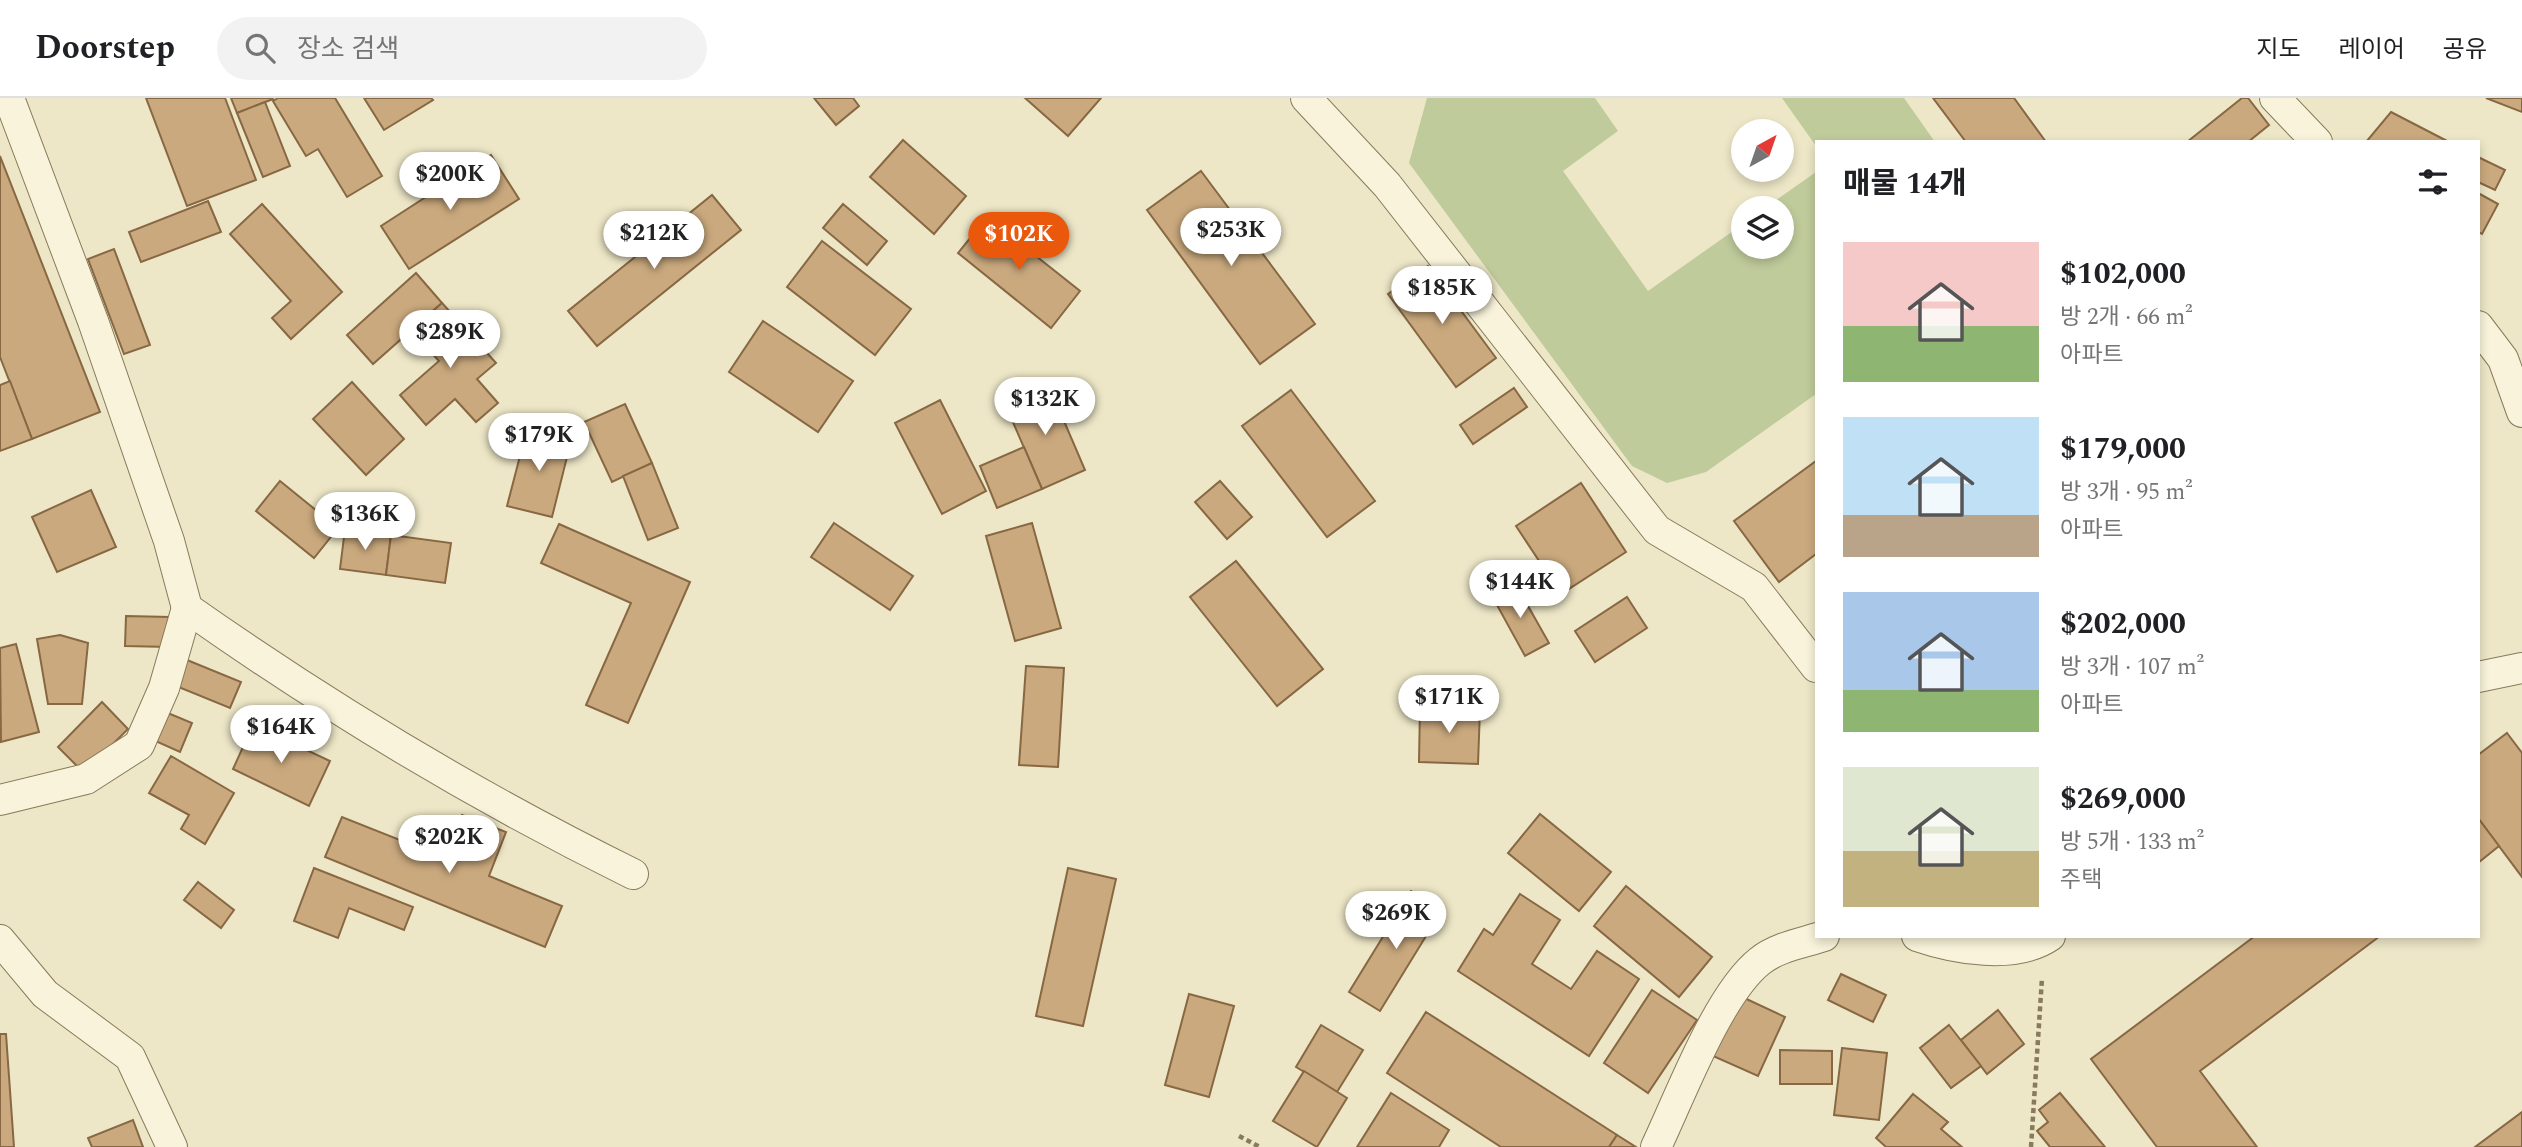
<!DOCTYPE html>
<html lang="ko">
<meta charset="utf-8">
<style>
:root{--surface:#fff;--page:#f2f2f2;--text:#202124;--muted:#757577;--line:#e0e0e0;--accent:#ea580c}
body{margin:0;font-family:Spectral,"Noto Sans KR",serif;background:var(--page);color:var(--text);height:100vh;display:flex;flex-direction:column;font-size:26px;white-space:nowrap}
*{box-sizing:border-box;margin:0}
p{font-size:23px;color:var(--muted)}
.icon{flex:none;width:38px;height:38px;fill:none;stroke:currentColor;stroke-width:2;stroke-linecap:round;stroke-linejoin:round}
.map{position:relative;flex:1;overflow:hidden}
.drawer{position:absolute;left:1815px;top:42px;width:665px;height:798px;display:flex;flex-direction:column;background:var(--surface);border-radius:0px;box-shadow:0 4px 10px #0003}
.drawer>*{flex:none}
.needle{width:46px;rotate:40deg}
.buttons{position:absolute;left:1731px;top:21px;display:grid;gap:14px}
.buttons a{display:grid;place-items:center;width:63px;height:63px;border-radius:50%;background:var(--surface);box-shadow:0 4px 10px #0003;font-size:35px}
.price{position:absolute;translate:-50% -60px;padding:0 16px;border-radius:24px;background:#fff;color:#222;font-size:23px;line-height:46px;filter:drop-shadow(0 2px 4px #0008)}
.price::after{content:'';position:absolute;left:50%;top:42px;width:21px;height:16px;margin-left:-10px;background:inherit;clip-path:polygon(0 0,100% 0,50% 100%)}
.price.selected{background:var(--accent);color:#fff}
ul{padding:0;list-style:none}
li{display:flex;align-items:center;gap:21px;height:175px;padding:0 28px}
li span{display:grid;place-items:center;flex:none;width:196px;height:140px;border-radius:0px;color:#555}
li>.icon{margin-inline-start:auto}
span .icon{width:84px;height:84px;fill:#fffc;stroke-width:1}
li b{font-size:30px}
h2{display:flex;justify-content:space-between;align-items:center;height:84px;padding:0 28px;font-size:30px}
header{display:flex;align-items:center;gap:42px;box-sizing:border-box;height:98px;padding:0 35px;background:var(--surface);border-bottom:2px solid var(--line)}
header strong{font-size:33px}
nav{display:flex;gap:38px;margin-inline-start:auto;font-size:24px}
.search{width:490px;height:63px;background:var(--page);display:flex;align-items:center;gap:18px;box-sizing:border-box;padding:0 24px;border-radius:38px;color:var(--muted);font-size:26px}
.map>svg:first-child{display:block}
</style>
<header>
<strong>Doorstep</strong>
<div class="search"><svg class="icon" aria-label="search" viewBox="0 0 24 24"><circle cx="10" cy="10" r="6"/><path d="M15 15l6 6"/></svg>장소 검색</div>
<nav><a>지도</a><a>레이어</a><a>공유</a></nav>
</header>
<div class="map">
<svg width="2522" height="1049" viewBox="0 0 2522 1049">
<rect width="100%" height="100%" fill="#ede7c7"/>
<g fill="#bfcb9b">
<polygon points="1427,0 1595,0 1618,33 1563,73 1648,193 1743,126 1743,149 1782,149 1782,110 1765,110 1816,74 1816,296 1706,374 1667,385 1632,368 1409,65"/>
<polygon points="1782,0 1904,0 1935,44 1816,44 1816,48"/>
</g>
<g fill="#caa97e" stroke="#876843" stroke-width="2">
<polygon points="146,0 225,0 256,82 187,108"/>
<polygon points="231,0 272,0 273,1 237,15"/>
<polygon points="278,0 335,0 382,78 347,99 318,51 306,58 273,3"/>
<polygon points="364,0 431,0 433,2 384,32"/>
<polygon points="814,0 853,0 859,8 836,27"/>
<polygon points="1025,0 1101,0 1068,38"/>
<polygon points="1933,0 2014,0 2046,44 1966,44"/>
<polygon points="2242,0 2248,0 2269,27 2248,44 2187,44"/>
<polygon points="2486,0 2522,0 2522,14"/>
<polygon points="265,4 290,68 263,79 237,15"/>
<polygon points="2391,14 2449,44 2366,44"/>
<polygon points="903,42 966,98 934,136 870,79"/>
<polygon points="491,57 519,101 409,171 381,128"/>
<polygon points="0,58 100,314 32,341 0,259"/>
<polygon points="2478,59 2505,72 2495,92 2478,84"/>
<polygon points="1201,73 1315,226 1260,266 1147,112"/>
<polygon points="2478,95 2498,106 2482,136 2478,134"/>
<polygon points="712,97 741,132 597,248 568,213"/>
<polygon points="208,103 221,134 141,164 129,134"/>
<polygon points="262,106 342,194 291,241 272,220 291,203 230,136"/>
<polygon points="843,106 887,143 867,167 823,130"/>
<polygon points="987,119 1080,193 1051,230 958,155"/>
<polygon points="822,143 911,211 875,257 787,189"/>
<polygon points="114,151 150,247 124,256 88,161"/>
<polygon points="1428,168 1496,260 1456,289 1388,196"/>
<polygon points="416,175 442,205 373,266 347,237"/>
<polygon points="442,205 496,265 477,281 498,305 476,324 455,301 426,327 400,297 439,263 411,232"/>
<polygon points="763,223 853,283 818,334 729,274"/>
<polygon points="10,283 32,341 0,353 0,287"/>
<polygon points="352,284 404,341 366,377 313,321"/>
<polygon points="1049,288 1085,372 1042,391 1005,306"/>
<polygon points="1514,290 1527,309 1473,346 1460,327"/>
<polygon points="1291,292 1375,403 1327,439 1242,328"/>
<polygon points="940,302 986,393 942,416 895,325"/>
<polygon points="625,306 652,365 612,384 584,324"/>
<polygon points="527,331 571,343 552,419 507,408"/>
<polygon points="1024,349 1042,391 997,410 980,368"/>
<polygon points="1816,363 1816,456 1779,484 1734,423"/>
<polygon points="652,365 678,430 648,442 623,378"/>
<polygon points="280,383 338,430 314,460 256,413"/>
<polygon points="1220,383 1252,419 1227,441 1195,404"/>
<polygon points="1581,385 1626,454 1561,496 1516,428"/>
<polygon points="91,392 116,449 57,474 32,419"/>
<polygon points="834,425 913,478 890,512 811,459"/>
<polygon points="1032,425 1061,530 1015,543 986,438"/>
<polygon points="559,426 690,484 628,625 586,607 631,505 541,465"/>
<polygon points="345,431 391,437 386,477 340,471"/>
<polygon points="391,437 451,445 445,485 386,477"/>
<polygon points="1236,463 1323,571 1277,608 1190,499"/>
<polygon points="1515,485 1549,545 1525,558 1492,498"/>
<polygon points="1627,499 1647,530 1595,564 1575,533"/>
<polygon points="126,518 170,519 169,549 125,548"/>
<polygon points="60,537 88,545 82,606 48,606 37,541"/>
<polygon points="16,546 39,634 1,644 0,550"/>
<polygon points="187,562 241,584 230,610 176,588"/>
<polygon points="1026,568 1064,570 1058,669 1019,667"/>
<polygon points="102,604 128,631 84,675 58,649"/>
<polygon points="1420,609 1480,611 1478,666 1419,664"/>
<polygon points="163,613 192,625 180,654 151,641"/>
<polygon points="253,627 330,663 309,708 233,671"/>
<polygon points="2507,635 2522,655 2522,779 2478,720 2478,657"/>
<polygon points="171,658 234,695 205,746 181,731 189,717 149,695"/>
<polygon points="1540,716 1611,774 1579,813 1508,755"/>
<polygon points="462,717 506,734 489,778 562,808 545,849 325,759 342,719 445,760"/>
<polygon points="2478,720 2499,748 2478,765"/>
<polygon points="314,770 413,809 404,832 349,810 338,840 294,823"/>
<polygon points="1068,770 1116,781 1083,928 1036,918"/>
<polygon points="198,784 234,812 221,830 184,802"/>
<polygon points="1626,788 1712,859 1679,899 1594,828"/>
<polygon points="1411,793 1442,812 1380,913 1349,894"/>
<polygon points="1520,796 1560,822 1532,866 1571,891 1597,853 1639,881 1589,958 1458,873 1484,831 1493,837"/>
<polygon points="2255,838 2380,838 2200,973 2257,1049 2157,1049 2091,961"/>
<polygon points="1841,876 1886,897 1873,924 1828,902"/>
<polygon points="1652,892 1697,922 1648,995 1604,965"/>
<polygon points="1189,896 1234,908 1209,999 1165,987"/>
<polygon points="1740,898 1785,919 1758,978 1713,958"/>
<polygon points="1998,912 2024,946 1987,976 1961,942"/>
<polygon points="1426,914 1617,1037 1609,1049 1501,1049 1387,975"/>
<polygon points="1321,927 1363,952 1337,994 1296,969"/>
<polygon points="1949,927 1981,968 1951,990 1920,950"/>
<polygon points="0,936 6,936 14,1049 0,1049"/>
<polygon points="1842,950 1887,955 1879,1022 1834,1017"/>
<polygon points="1780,952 1832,953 1832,986 1780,986"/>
<polygon points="1304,973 1347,1000 1317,1049 1273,1023"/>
<polygon points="1391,995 1449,1032 1439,1049 1357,1049"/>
<polygon points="2060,995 2105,1049 2050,1049 2037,1033 2048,1024 2039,1012"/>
<polygon points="1913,996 1948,1024 1941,1031 1962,1049 1886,1049 1876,1040"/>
<polygon points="2522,1014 2522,1049 2475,1049"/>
<polygon points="133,1022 143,1049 92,1049 88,1040"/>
<polygon points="1617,1037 1636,1049 1609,1049"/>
</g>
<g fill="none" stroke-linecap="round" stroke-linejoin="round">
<g stroke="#887a5c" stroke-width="32">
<g id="street">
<path d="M 9,0 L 93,223 L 169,443 L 187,510 C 329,610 477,699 633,776"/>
<polyline points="1306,0 1387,87 1657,432 1754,489 1816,569"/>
<polyline points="2275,0 2317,44"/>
<polyline points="2478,228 2503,261 2522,314"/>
<polyline points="2478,579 2522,570"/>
<polyline points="0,702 86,681 139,647 164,590 187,510"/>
<path d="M 1917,838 C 1955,851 2015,862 2050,838"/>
<polyline points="0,842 45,896 130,959 172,1049"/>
<path d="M 1656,1049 C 1680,999 1718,896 1760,863 C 1777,849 1803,845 1824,838"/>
</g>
</g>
<g stroke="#887a5c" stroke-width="4.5" stroke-dasharray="5 3.5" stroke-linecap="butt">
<polyline points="1239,1038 1260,1049"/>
<polyline points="2031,1049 2042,880"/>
</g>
<use href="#street" stroke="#f8f3da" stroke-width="30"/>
</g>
</svg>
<div class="buttons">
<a><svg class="needle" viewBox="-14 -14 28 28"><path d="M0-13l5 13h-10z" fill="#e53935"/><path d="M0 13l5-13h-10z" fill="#757577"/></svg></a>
<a><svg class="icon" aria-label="layers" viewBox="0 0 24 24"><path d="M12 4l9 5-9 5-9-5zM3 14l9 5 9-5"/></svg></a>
</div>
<b class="price" style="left:450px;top:114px">$200K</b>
<b class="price" style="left:1231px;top:170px">$253K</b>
<b class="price" style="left:654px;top:173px">$212K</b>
<b class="price selected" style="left:1019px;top:174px">$102K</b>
<b class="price" style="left:1442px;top:228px">$185K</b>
<b class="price" style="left:450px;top:272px">$289K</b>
<b class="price" style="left:1045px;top:339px">$132K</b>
<b class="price" style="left:539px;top:375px">$179K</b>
<b class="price" style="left:365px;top:454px">$136K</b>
<b class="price" style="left:1520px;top:522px">$144K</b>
<b class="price" style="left:1449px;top:637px">$171K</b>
<b class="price" style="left:281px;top:667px">$164K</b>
<b class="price" style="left:449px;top:777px">$202K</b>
<b class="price" style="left:1396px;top:853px">$269K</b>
<section class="drawer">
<h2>매물 14개<svg class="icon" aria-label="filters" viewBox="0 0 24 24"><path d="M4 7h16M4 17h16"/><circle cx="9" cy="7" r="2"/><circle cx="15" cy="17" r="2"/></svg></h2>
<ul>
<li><span style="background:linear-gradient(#f6c9c9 60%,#8fb573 0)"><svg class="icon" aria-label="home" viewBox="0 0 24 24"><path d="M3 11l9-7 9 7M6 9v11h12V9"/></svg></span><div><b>$102,000</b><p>방 2개 · 66 m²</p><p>아파트</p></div></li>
<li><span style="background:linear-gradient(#bfe0f5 70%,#b9a48a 0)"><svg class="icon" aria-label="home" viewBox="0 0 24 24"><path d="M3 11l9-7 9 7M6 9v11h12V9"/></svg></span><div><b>$179,000</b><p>방 3개 · 95 m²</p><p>아파트</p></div></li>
<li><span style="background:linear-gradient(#a9c7e8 70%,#8fb573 0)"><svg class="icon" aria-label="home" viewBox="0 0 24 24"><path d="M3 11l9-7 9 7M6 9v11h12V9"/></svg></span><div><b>$202,000</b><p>방 3개 · 107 m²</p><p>아파트</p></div></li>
<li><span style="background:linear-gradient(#dfe7d0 60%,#c2b280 0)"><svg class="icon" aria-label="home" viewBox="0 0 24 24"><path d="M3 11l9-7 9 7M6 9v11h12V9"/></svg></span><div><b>$269,000</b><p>방 5개 · 133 m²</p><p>주택</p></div></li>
</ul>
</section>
</div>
